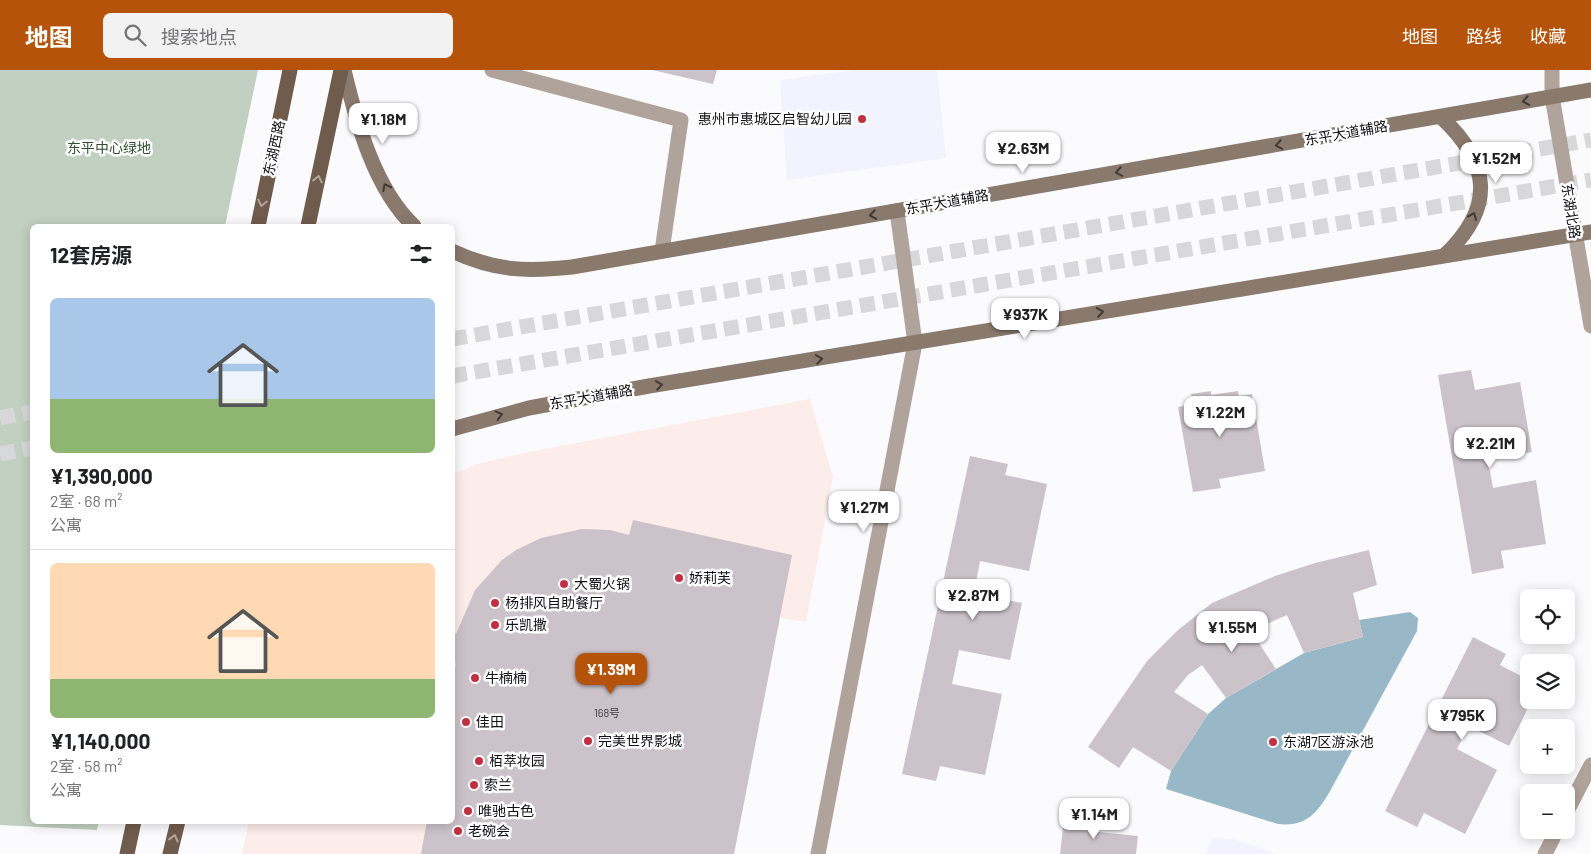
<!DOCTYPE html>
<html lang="zh">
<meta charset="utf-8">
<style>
:root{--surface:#fff;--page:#f2f2f2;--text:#202124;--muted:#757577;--line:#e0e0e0;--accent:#b45309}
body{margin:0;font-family:Barlow,"Noto Sans SC",sans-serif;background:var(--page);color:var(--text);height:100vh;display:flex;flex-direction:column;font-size:19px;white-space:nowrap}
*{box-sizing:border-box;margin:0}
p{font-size:16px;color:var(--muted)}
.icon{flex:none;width:28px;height:28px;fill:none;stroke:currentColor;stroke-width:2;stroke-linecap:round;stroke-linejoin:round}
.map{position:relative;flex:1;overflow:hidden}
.details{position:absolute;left:30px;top:154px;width:425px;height:600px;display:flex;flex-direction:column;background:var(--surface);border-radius:8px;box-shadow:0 2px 12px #0003}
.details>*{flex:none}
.buttons{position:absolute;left:1520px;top:519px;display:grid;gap:10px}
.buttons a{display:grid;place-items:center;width:55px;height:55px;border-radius:8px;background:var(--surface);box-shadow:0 2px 12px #0003;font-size:25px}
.price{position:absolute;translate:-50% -42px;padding:0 11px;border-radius:10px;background:#fff;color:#222;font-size:16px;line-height:32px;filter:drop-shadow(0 1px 2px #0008)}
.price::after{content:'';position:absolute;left:50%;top:30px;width:15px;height:11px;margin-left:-8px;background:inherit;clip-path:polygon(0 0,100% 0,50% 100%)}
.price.selected{background:var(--accent);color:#fff}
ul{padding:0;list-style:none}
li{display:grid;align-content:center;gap:10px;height:265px;padding:0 20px}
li+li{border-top:1px solid var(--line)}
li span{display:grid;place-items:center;height:155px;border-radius:8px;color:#555}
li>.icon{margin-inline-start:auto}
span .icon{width:90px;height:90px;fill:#fffc;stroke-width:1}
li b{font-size:21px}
h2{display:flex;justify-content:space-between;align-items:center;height:60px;padding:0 20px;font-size:21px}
header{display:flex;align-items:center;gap:30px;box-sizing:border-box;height:70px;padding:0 25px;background:var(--accent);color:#fff}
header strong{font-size:24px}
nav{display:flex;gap:28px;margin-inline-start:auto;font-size:18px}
.search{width:350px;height:45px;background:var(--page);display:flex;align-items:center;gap:12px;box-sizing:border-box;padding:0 18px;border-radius:8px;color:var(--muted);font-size:19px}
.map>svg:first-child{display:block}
</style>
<header>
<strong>地图</strong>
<div class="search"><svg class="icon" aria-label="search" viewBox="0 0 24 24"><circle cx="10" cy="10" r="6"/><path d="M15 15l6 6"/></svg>搜索地点</div>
<nav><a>地图</a><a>路线</a><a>收藏</a></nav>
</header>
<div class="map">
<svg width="1591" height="784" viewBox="0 0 1591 784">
<rect width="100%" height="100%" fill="#fbfbfd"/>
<polygon fill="#fdedea" points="810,329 833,407 806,552 780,548 734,784 242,784 249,751 452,751 453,404 477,394 518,384"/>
<g fill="#f2f3fe">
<polygon points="854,0 937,0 946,88 787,110 780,10"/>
<polygon points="1212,768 1233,769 1277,784 1206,784"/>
</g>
<polygon fill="#c2d0c1" points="0,0 258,0 225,156 32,156 32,751 99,751 97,760 0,755"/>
<path fill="#98b8c7" d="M 1410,542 L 1418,548 L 1417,561 L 1329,723 C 1316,745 1304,757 1278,754 L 1166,719 L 1171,701 L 1208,644 L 1226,628 L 1304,583 L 1363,567 L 1359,550 Z"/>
<g fill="#ccc2c9">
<polygon points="652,0 717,0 713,14"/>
<polygon points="1471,300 1475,320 1520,312 1532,382 1488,390 1493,418 1536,410 1546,474 1501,481 1504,498 1472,504 1438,305"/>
<polygon points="1211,321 1211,325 1238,321 1239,326 1252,324 1265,401 1219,409 1221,418 1193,422 1178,337 1193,334 1191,324"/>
<polygon points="970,386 1008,394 1005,405 1047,414 1029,501 980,491 977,507 973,523 1022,533 1010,590 959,580 952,614 1002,624 985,705 940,696 936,711 902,704"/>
<polygon points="633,450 792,485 734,784 421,784 427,751 452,751 452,610 456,593 452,592 452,563 456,564 475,520 502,490 516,480 541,468 582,459 610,460 629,465"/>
<polygon points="1369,480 1377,515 1353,523 1363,567 1304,583 1287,545 1251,561 1276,599 1226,628 1202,595 1188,605 1174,622 1208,644 1171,701 1133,677 1119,698 1088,677 1147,591 1178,560 1212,533 1275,506 1315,493"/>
<polygon points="1473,567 1506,584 1500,595 1529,610 1529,630 1532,630 1509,676 1469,656 1457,679 1497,700 1465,764 1424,743 1417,757 1385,741"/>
<polygon points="1064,748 1090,751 1089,761 1138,766 1136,784 1060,784"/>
</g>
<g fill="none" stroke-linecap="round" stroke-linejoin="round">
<g stroke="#d8d8da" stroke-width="15" stroke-dasharray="15 8" stroke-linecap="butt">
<polyline points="452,269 1591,70"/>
<polyline points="452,306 1591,110"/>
<polyline points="0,348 32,342"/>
<polyline points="0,384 32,378"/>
</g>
<g stroke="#afa39b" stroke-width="15">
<polyline points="492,0 681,50 662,181"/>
<polyline points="1552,0 1552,26 1591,256"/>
<polyline points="1566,743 1591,695"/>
<polyline points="818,784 915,273 897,141"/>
<polyline points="1545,784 1557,760"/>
</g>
<g stroke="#8a796d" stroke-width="15">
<path d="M 344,0 C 356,51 375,120 414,156"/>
<path d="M 1441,47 C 1490,93 1496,136 1445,185"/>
<path d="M 452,181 C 495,201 526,202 572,197 L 1591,20"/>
<polyline points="452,359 529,338 649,316 1591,162"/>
</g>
<g stroke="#705c4d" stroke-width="15">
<polyline points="258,156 290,0"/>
<polyline points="308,156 341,0"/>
<polyline points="127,784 134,751"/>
<polyline points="170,784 178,751"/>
</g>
</g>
<defs><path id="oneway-chevron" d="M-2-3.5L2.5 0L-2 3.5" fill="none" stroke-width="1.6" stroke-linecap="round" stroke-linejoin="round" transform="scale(1.25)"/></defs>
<g stroke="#413b38">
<use href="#oneway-chevron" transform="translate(1526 31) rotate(170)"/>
<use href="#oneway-chevron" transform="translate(1279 75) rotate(170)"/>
<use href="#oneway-chevron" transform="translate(1119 102) rotate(170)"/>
<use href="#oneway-chevron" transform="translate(386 117) rotate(-117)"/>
<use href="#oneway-chevron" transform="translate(873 145) rotate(170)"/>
<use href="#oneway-chevron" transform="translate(1473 146) rotate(-66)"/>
<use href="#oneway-chevron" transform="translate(1100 242) rotate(-9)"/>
<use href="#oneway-chevron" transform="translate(819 289) rotate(-9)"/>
<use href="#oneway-chevron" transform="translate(659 315) rotate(-9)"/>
<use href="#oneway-chevron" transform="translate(499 345) rotate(-14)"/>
</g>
<g stroke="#b0a59d">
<use href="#oneway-chevron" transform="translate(318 109) rotate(-78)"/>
<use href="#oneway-chevron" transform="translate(262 133) rotate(102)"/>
<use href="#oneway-chevron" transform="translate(174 768) rotate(-76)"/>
</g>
<g fill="#c13042" stroke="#fff" stroke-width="2">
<circle cx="862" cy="49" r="5"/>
<circle cx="679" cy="508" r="5"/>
<circle cx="564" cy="514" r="5"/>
<circle cx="495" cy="533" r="5"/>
<circle cx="495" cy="555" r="5"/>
<circle cx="475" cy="608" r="5"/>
<circle cx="466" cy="652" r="5"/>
<circle cx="588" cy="671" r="5"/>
<circle cx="1273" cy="672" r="5"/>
<circle cx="479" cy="691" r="5"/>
<circle cx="474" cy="715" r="5"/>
<circle cx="468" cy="741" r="5"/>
<circle cx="458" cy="761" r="5"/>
</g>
<g text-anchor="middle" stroke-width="5" stroke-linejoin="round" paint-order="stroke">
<g font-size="11" fill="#403d42">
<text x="607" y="647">168号</text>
</g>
<g font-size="14" fill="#111115" stroke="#fff" text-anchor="start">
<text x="852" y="54" text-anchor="end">惠州市惠城区启智幼儿园</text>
<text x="689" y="513">娇莉芙</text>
<text x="574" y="519">大蜀火锅</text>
<text x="505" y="538">杨排风自助餐厅</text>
<text x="505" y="560">乐凯撒</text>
<text x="485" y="613">牛楠楠</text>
<text x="476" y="657">佳田</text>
<text x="598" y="676">完美世界影城</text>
<text x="1283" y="677">东湖7区游泳池</text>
<text x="489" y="696">栢萃妆园</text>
<text x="484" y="720">索兰</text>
<text x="478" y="746">唯驰古色</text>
<text x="468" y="766">老碗会</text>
</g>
<g font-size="14" fill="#111115" stroke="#fff">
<text transform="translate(1346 63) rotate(-10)" y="5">东平大道辅路</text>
<text transform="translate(274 78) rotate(-78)" y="5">东湖西路</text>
<text transform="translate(947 132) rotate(-10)" y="5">东平大道辅路</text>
<text transform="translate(1571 141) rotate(81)" y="5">东湖北路</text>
<text transform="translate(591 327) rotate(-10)" y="5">东平大道辅路</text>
</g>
<g font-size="14" fill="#2e502d" stroke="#fff">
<text x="109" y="83">东平中心绿地</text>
</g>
</g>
</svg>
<div class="buttons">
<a><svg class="icon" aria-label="locate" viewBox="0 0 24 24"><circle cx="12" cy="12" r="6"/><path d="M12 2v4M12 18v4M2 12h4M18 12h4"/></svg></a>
<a><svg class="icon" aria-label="layers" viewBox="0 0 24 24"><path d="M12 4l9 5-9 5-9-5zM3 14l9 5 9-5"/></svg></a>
<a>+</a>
<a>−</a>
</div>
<b class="price" style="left:383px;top:75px">¥1.18M</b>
<b class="price" style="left:1023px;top:104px">¥2.63M</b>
<b class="price" style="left:1496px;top:114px">¥1.52M</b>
<b class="price" style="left:1025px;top:270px">¥937K</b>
<b class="price" style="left:1220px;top:368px">¥1.22M</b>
<b class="price" style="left:1490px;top:399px">¥2.21M</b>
<b class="price" style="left:864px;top:463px">¥1.27M</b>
<b class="price" style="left:973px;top:551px">¥2.87M</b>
<b class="price" style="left:1232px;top:583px">¥1.55M</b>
<b class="price selected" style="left:611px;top:625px">¥1.39M</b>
<b class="price" style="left:1462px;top:671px">¥795K</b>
<b class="price" style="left:1094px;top:770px">¥1.14M</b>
<section class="details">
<h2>12套房源<svg class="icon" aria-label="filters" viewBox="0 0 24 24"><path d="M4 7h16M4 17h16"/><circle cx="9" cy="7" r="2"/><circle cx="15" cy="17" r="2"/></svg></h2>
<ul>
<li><span style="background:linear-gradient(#a9c7e8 65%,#8fb573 0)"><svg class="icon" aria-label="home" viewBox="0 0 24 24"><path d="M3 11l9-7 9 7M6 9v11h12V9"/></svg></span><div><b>¥1,390,000</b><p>2室 · 68 m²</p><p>公寓</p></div></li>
<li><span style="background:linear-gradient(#ffd9b3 75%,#8fb573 0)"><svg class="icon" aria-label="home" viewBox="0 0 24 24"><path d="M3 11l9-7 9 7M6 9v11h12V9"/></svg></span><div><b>¥1,140,000</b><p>2室 · 58 m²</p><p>公寓</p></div></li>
</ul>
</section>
</div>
